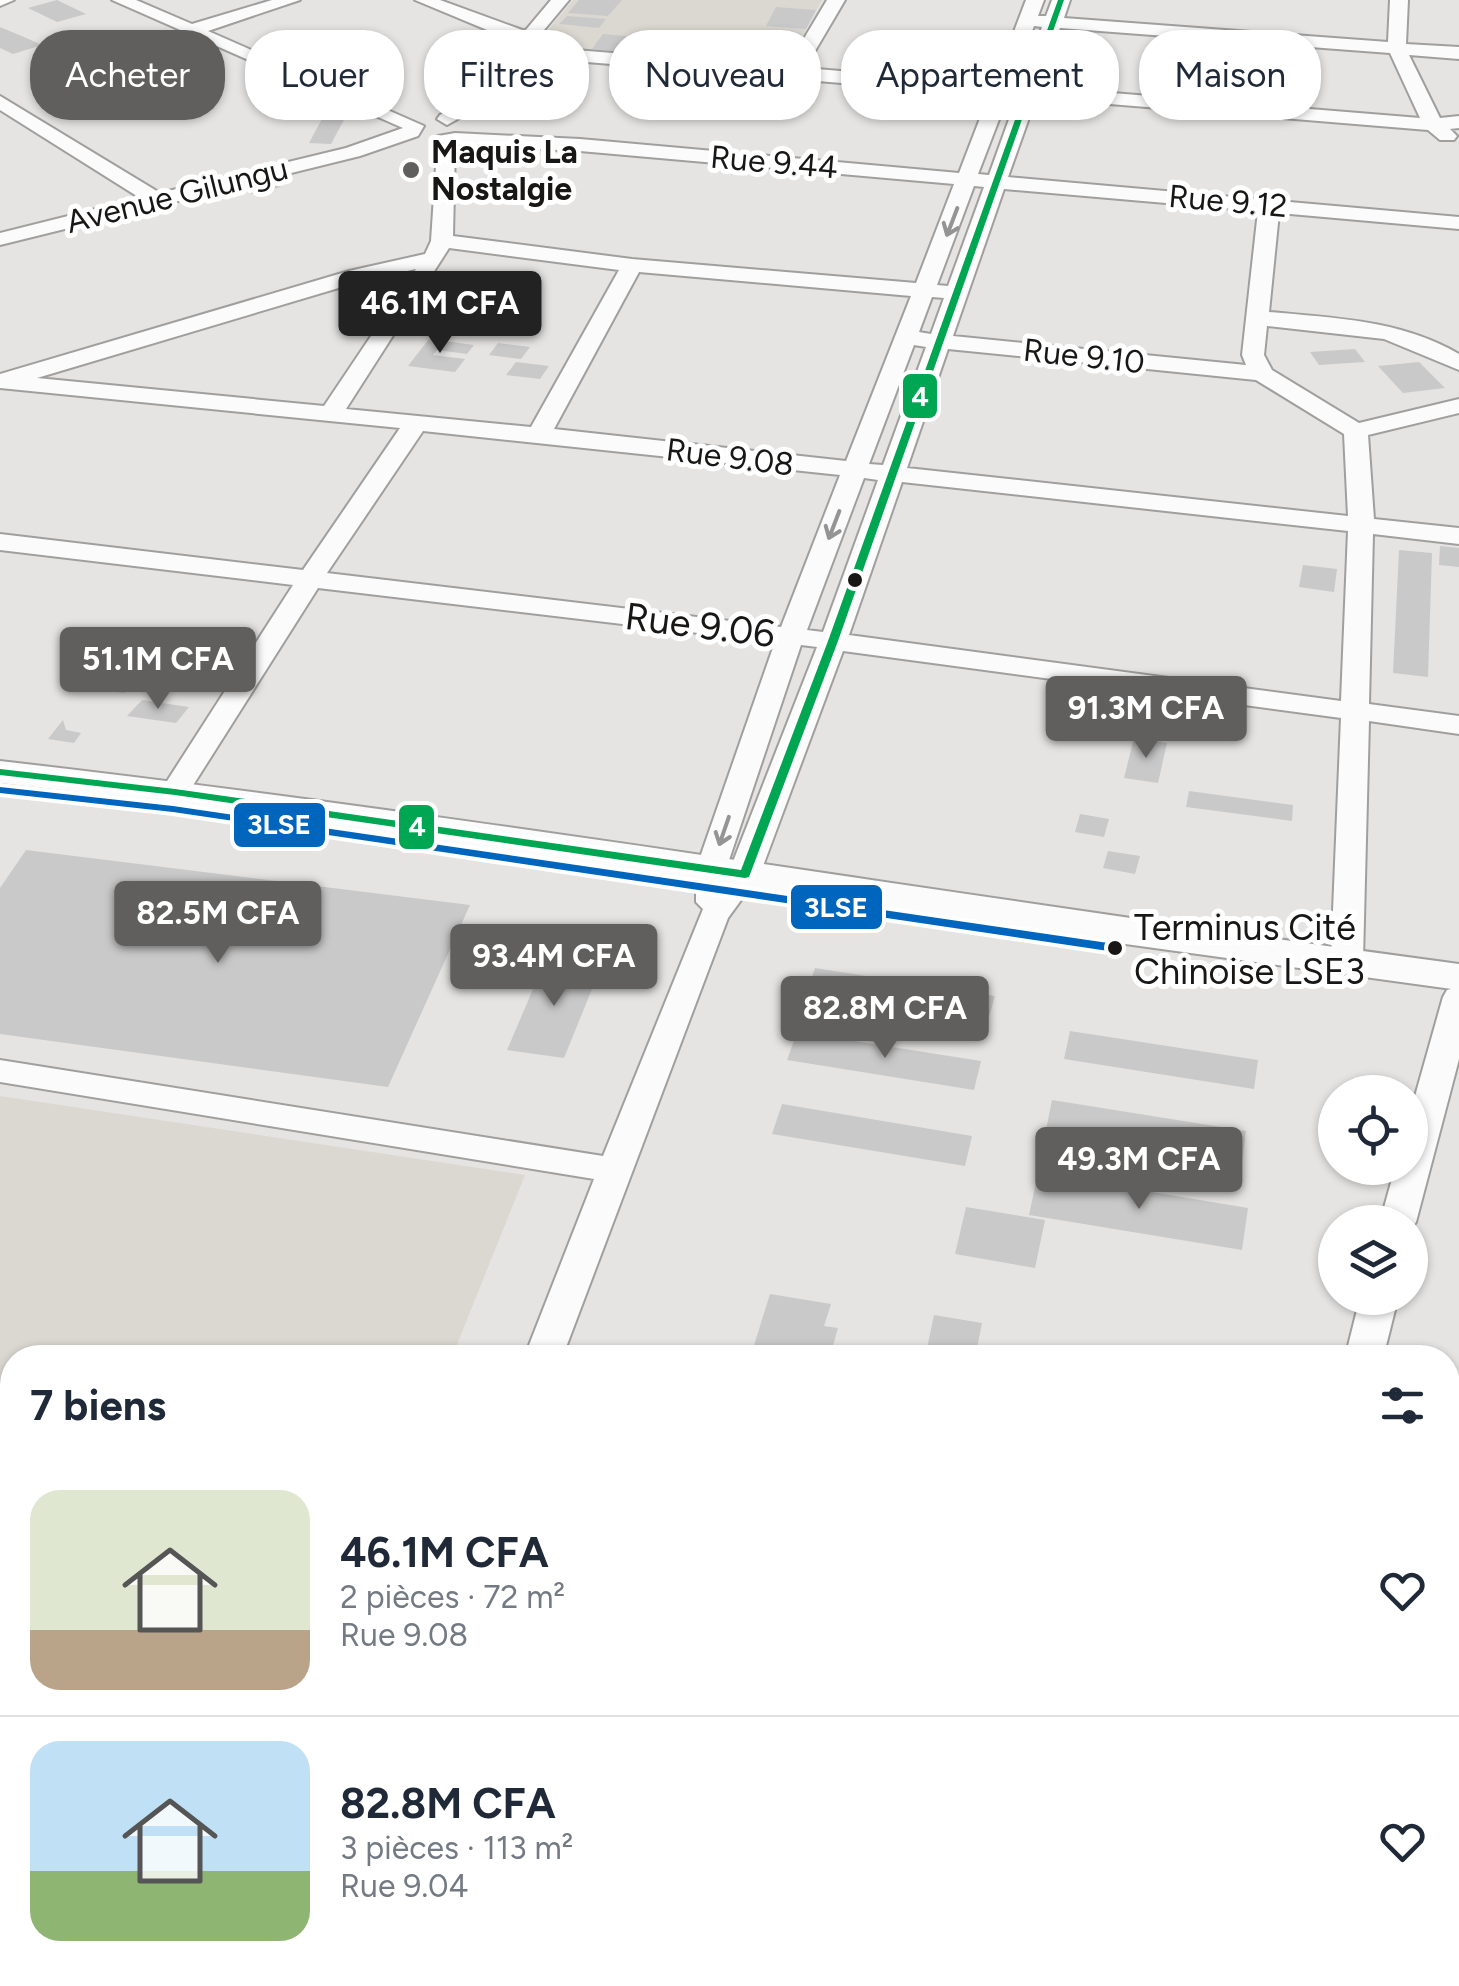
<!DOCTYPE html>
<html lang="fr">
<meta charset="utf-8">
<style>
:root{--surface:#fff;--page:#f2f2f3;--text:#1f2937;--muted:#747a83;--line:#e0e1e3;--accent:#605f5e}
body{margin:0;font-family:Figtree,sans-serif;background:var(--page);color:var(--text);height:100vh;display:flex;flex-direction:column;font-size:38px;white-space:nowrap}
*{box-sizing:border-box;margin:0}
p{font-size:32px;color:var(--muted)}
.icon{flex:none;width:55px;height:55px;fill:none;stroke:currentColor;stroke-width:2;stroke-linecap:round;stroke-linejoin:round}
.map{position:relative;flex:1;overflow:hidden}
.drawer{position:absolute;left:0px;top:1345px;width:1460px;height:642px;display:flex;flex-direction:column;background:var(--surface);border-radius:40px 40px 0 0;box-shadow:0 2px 8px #0004}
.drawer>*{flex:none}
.hud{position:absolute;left:30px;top:30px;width:1400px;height:90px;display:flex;gap:20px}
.fabs{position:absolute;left:1318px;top:1075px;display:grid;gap:20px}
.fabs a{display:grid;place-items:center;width:110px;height:110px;border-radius:50%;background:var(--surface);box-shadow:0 2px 8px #0004;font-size:50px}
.price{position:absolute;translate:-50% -85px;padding:0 22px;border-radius:10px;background:var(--accent);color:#fff;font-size:32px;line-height:65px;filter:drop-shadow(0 2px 5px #0008)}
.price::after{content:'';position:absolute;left:50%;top:60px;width:30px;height:22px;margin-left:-15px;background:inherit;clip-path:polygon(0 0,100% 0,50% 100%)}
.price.current{background:#222;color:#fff}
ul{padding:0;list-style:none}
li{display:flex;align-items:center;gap:30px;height:250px;padding:0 30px}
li+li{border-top:2px solid var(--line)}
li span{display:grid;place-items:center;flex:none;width:280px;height:200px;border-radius:30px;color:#555}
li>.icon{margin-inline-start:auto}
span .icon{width:120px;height:120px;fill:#fffc;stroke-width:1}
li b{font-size:42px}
h2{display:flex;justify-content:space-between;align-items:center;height:120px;padding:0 30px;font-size:42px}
.chip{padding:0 35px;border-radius:40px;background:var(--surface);box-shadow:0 2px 8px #0004;font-size:35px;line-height:90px}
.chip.current{background:var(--accent);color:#fff}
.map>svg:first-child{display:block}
</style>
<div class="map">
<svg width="1459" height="1986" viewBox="0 0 1459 1986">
<rect width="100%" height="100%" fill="#e5e4e3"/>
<g fill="#dbd8d2">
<polygon points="573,0 822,0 789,61 766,66 575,49 544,35"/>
<polygon points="0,1096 525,1175 452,1357 12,1358 12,1975 205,1975 200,1986 0,1986"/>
</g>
<g fill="#cac9c9">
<polygon points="57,0 86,14 57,22 28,8"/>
<polygon points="579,0 622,0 608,16 568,13"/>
<polygon points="776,7 816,10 806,29 766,26"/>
<polygon points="567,16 606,19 599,28 559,24"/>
<polygon points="0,27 24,37 42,45 13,54 0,48"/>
<polygon points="603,34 668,40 657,55 592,49"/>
<polygon points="682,41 746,47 735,62 671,56"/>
<polygon points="324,115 346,116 331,144 309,143"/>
<polygon points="272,180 281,187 252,194 243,188"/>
<polygon points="429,339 474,345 467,354 437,350 433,355 465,359 455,372 408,366"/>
<polygon points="498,343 530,347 521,359 489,355"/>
<polygon points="1355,349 1365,362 1319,365 1310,352"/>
<polygon points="516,362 549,366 540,379 506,375"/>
<polygon points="1419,362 1445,388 1403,393 1378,366"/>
<polygon points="1440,546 1459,548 1459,567 1439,565"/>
<polygon points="1399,550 1432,553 1428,677 1393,673"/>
<polygon points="1303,565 1337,569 1334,592 1299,587"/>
<polygon points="112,655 162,660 160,671 148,667 124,693 88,688"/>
<polygon points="142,700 189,707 176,723 127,716"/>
<polygon points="63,720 66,730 81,733 74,743 48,739"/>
<polygon points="1134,738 1167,743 1158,783 1124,778"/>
<polygon points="1189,791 1293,805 1292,821 1186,807"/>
<polygon points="1080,814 1109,819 1104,837 1075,832"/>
<polygon points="26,850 470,905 388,1087 0,1034 0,888"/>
<polygon points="1108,851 1140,856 1135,874 1103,868"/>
<polygon points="546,959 601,967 564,1058 507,1050"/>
<polygon points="815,968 995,996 987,1023 806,995"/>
<polygon points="1070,1031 1258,1060 1254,1089 1064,1059"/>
<polygon points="797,1032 981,1061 974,1090 787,1060"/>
<polygon points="1052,1100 1246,1131 1242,1161 1046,1130"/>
<polygon points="782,1104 972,1136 965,1166 772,1134"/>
<polygon points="1038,1173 1248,1208 1242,1250 1029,1215"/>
<polygon points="966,1207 1045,1220 1035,1268 955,1254"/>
<polygon points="770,1294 831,1304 824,1326 838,1328 832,1349 819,1347 816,1358 750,1358"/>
<polygon points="934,1315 982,1323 975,1358 925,1358"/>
<polygon points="0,1922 12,1923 12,1975 24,1975 20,1986 0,1986"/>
<polygon points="583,1975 632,1975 629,1986 580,1986"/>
<polygon points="720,1975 788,1975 786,1986 717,1986"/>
<polygon points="836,1975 890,1975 888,1986 834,1986"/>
</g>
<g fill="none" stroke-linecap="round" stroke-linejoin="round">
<g stroke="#a09f9e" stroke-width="4">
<g id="minor">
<polygon points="0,0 14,0 0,6"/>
<polygon points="112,0 136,0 192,24 272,0 300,0 208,31 424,126 418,136 360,156 0,245 0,233 140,198 0,110 0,96 160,193 346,148 403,128"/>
<path d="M 415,0 L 440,0 L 525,31 L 551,0 L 569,0 L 539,36 L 563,49 L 787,67 L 827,0 L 845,0 L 805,68 L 994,84 L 1026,0 L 1044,0 L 1038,16 L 1046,16 L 1052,0 L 1070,0 L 1064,18 L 1388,42 L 1390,0 L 1408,0 L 1406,44 L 1459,47 L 1459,59 L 1409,55 L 1440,118 L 1459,116 L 1459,128 L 1450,129 L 1457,136 L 1454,140 L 1440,140 L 1428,130 L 1036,98 L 1008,177 L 1459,217 L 1459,229 L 1279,213 L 1269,312 C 1334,318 1401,320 1459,354 L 1459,370 L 1384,339 L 1267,326 L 1264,355 L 1272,370 L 1359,423 L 1459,399 L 1459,413 L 1368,435 L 1374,519 L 1459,528 L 1459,544 L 1373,534 L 1369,704 L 1459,716 L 1459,734 L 1369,721 L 1363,959 L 1358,966 L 1336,966 L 1331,959 L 1341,718 L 843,651 L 760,874 L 728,918 L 562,1358 L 524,1358 L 594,1179 L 0,1082 L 0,1060 L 603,1156 L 703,909 L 696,902 L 696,869 L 775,642 L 318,588 L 185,798 L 165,798 L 160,792 L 293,585 L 0,550 L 0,534 L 303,570 L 400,428 L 0,388 L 0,374 L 349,271 L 425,254 L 431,241 L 438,136 L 455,133 L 580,139 L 959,173 L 989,95 L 562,60 L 447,125 L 437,119 L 440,115 L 545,54 ZM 1034,26 L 1042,27 L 1021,86 L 1012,85 ZM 1060,28 L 1390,53 L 1420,118 L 1039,87 ZM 1008,96 L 1017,97 L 989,175 L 978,174 ZM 455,145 L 580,151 L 954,184 L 916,283 L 632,259 L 453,236 ZM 974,186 L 984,187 L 948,286 L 937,285 ZM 1004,189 L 1258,211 L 1242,355 L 1246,365 L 953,336 ZM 449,248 L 619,270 L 531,427 L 346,409 ZM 416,269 L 324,406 L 37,378 L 362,281 ZM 639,272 L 911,296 L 846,461 L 554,429 ZM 932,297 L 944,298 L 931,334 L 919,332 ZM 914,345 L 926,347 L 883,465 L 869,464 ZM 948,349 L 1256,380 L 1344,434 L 1348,516 L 907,468 ZM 423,431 L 840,475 L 781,627 L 327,573 ZM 864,478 L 878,480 L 823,632 L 807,630 ZM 902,482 L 1348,531 L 1341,701 L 849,635 ZM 801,645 L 817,647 L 727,877 L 726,869 Z"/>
<polygon points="1459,987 1459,1059 1416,1222 1410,1231 1410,1222 1380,1222 1395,1168 1410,1168 1410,1114 1443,997 1447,990"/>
<polygon points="1360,1298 1398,1298 1383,1358 1345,1358"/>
<polygon points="0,1603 12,1604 12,1638 0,1637"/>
<polygon points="285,1975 333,1975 329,1986 281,1986"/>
<polygon points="1294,1975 1342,1975 1341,1986 1293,1986"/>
</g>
</g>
<g stroke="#a09f9e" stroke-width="4">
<path id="major" d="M 0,761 C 488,817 972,899 1459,964 L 1459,990 L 1118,943 L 175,803 L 0,783 Z"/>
</g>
<use href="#minor" fill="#fbfbfb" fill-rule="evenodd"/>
<use href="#major" fill="#fbfbfb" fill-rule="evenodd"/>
<g stroke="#fff" stroke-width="8">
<polygon id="bus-1" points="1058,0 1064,0 838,641 749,877 745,878 175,795 0,775 0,769 175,789 741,870 828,641"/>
</g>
<g stroke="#fff" stroke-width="8">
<polygon id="bus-2" points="0,787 173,806 1115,944 1121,948 1115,952 173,812 0,793"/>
</g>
<use href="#bus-1" fill="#00a651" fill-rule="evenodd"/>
<use href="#bus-2" fill="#0065bd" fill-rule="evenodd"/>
</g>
<defs><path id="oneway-shaft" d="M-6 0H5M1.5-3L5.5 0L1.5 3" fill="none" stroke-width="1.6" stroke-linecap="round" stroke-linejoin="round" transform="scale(2.5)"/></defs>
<g stroke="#959494">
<use href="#oneway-shaft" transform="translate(952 222) rotate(111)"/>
<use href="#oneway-shaft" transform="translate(834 525) rotate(111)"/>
<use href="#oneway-shaft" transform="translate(724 831) rotate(109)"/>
</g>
<circle fill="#605f5e" stroke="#fff" stroke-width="4" cx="411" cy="170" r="10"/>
<g fill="#181716" stroke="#fff" stroke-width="4">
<circle cx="855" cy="580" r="9"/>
<circle cx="1115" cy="948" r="9"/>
</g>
<g text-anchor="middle" stroke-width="10" stroke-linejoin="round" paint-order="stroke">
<g font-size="32" font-weight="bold" fill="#181716" stroke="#fff" text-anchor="start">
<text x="431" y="163">Maquis La<tspan x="431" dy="37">Nostalgie</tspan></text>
</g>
<g font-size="32" fill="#181716" stroke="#fff">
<text transform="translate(774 162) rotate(5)" y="11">Rue 9.44</text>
<text transform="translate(177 195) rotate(-14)" y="11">Avenue Gilungu</text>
<text transform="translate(1228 201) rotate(5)" y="11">Rue 9.12</text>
<text transform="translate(1084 356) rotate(6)" y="11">Rue 9.10</text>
<text transform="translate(730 457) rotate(7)" y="11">Rue 9.08</text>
</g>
<g font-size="36" fill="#181716" stroke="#fff" text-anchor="start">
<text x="1134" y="940">Terminus Cité<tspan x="1134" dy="44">Chinoise LSE3</tspan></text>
</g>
<g font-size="38" fill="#181716" stroke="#fff">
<text transform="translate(700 625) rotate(7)" y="13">Rue 9.06</text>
</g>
</g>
<g stroke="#fff" stroke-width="4">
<rect x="901" y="372" width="38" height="48" rx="10" fill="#00a651"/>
<rect x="232" y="801" width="95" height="48" rx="10" fill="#0065bd"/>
<rect x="397" y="803" width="39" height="48" rx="10" fill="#00a651"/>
<rect x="789" y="883" width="95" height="48" rx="10" fill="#0065bd"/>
</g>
<g font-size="28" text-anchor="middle" font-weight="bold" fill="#fff">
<text x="920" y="406">4</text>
<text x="279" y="834">3LSE</text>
<text x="417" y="836">4</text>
<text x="836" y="917">3LSE</text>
</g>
</svg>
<div class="fabs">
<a><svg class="icon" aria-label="locate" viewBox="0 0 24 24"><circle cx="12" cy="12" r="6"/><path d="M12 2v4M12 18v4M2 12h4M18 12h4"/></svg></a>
<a><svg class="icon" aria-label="layers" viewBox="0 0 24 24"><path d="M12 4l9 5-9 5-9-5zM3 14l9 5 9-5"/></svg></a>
</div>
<b class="price current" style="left:440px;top:356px">46.1M CFA</b>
<b class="price" style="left:158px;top:712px">51.1M CFA</b>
<b class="price" style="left:1146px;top:761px">91.3M CFA</b>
<b class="price" style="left:218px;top:966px">82.5M CFA</b>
<b class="price" style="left:554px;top:1009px">93.4M CFA</b>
<b class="price" style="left:885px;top:1061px">82.8M CFA</b>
<b class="price" style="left:1139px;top:1212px">49.3M CFA</b>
<div class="hud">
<a class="chip current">Acheter</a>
<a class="chip">Louer</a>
<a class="chip">Filtres</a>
<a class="chip">Nouveau</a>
<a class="chip">Appartement</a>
<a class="chip">Maison</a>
</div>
<section class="drawer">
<h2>7 biens<svg class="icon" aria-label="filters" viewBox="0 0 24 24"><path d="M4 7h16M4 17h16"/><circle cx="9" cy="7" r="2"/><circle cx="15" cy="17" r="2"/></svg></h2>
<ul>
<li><span style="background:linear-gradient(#dfe7d0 70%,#b9a48a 0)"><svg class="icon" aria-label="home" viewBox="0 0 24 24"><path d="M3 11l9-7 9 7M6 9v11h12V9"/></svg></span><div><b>46.1M CFA</b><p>2 pièces · 72 m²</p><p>Rue 9.08</p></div><svg class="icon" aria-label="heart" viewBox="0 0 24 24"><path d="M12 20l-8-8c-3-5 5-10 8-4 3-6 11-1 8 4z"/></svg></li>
<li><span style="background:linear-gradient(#bfe0f5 65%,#8fb573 0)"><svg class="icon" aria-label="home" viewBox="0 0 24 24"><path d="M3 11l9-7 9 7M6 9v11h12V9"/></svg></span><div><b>82.8M CFA</b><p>3 pièces · 113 m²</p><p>Rue 9.04</p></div><svg class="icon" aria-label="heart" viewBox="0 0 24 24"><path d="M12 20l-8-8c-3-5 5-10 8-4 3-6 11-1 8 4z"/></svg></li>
</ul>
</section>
</div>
